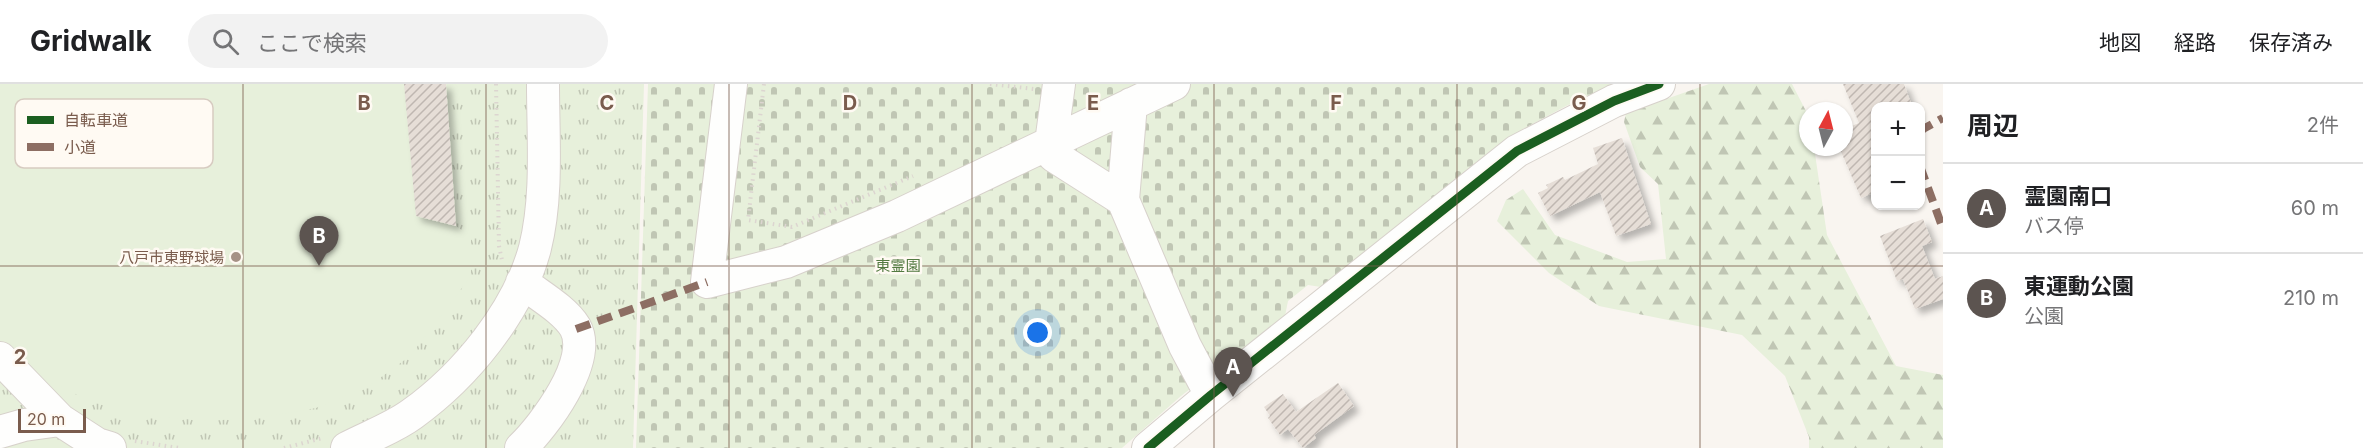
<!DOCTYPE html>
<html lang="ja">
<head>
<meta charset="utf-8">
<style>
	body { margin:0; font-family:Inter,"Noto Sans JP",sans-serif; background:#f2f2f2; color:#202124 }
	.controls { position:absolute; right:18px; top:18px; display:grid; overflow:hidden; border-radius:12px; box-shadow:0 2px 4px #0004 }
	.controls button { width:54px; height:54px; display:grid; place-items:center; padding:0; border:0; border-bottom:2px solid #e0e0e0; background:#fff; color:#202124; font:30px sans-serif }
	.compass { position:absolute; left:1799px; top:18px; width:54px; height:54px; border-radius:50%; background:#fff; box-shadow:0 2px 4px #0004; rotate:7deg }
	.scale { position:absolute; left:18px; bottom:15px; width:68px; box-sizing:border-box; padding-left:6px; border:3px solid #7a5c4d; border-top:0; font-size:16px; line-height:21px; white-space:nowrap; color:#7a5c4d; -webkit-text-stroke:4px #fffaf3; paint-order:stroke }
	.you { position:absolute; left:1038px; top:249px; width:21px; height:21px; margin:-15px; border:4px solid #fff; border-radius:50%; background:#1a73e8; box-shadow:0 0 0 9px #1a73e833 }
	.badge { display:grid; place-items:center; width:39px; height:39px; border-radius:50%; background:#5c5450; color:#fff; font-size:20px; font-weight:700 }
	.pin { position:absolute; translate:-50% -50px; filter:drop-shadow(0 2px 3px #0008) }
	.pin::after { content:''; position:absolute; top:32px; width:21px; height:18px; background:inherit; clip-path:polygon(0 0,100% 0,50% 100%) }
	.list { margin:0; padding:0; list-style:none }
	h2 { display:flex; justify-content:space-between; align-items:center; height:78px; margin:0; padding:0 24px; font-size:26px }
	h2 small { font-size:20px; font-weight:400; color:#757577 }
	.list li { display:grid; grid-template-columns:39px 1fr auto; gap:18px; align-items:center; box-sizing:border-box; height:90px; padding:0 24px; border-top:2px solid #e0e0e0 }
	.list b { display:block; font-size:22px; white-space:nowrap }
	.list p { margin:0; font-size:20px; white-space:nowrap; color:#757577 }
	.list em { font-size:20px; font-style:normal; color:#757577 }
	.icon { flex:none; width:33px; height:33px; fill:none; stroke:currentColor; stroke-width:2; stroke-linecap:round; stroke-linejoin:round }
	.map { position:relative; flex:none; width:1943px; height:364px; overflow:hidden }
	header { display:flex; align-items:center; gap:36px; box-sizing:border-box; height:84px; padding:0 30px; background:#fff; border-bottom:2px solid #e0e0e0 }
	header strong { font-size:28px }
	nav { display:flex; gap:33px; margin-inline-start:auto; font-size:21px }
	.search { width:420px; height:54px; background:#f2f2f2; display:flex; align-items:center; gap:15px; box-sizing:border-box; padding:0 21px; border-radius:33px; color:#757577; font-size:22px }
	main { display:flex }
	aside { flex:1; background:#fff }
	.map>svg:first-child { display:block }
	.forest { fill:url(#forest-firs) }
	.cemetery { fill:url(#cemetery-stones) }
	.park { fill:url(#park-tufts) }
	.pitch { fill:#e7f0db }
	.building { fill:url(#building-hatch); filter:url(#shadow) }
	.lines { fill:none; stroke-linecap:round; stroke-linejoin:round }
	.minor-casing { stroke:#d7d1cb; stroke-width:34 }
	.path { stroke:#dcd5d0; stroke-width:4; stroke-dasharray:1.5 4.5; stroke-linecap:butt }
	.minor { stroke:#fefefd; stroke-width:32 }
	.quiet { stroke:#8d6e63; stroke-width:8; stroke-dasharray:15 8; stroke-linecap:butt }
	.cycleway-casing { stroke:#fffaf3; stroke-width:13 }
	.cycleway { stroke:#1b5e20; stroke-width:9 }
	.grid { fill:none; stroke:#7a5c4d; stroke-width:1.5; stroke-opacity:0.55 }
	.poi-dot { fill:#a69286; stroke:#fffaf3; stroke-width:2 }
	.labels { text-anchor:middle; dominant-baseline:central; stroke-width:5; stroke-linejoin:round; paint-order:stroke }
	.poi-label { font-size:15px; fill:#7a5c4d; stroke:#fffaf3; text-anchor:end }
	.park-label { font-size:15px; fill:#537a41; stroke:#fffaf3 }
	.key { fill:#fffaf3; stroke:#d7cbc1; stroke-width:1.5 }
	.key-label { font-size:16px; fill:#7a5c4d }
	.grid-label { font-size:20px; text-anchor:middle; font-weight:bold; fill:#7a5c4d; stroke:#fffaf3; stroke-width:5; stroke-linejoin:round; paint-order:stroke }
</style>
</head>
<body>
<header>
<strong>Gridwalk</strong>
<div class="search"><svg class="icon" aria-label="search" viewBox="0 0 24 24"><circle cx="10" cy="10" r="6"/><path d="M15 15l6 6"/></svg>ここで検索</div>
<nav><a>地図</a><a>経路</a><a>保存済み</a></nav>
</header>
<main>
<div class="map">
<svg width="1943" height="364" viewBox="0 0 1943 364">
	<defs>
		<pattern id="forest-firs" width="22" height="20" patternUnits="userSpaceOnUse" patternTransform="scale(1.5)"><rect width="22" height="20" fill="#e7f0db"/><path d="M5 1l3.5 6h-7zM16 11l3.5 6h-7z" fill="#c0c6b4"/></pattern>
		<pattern id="cemetery-stones" width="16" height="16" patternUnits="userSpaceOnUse" patternTransform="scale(1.5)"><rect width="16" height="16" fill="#e7f0db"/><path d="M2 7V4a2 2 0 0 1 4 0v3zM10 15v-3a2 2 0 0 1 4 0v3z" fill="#c0c6b4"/></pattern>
		<pattern id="park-tufts" width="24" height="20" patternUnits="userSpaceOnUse" patternTransform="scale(1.5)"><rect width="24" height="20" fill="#e7f0db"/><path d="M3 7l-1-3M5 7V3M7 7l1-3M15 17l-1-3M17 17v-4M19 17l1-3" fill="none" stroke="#c0c6b4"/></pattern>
		<pattern id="building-hatch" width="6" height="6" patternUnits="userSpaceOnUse" patternTransform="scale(1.5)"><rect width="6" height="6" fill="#e6ded7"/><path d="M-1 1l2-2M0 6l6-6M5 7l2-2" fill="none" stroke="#bfb7b1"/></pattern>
		<filter id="shadow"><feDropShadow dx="5.5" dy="5.5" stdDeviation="3" flood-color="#0004"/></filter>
	</defs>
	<rect width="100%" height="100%" fill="#f9f5f0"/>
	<path class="forest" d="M1709 0H1792L1808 31V63H1814L1827 151 1896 282 1943 291V364H1809V353L1785 292 1742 251 1599 222 1549 189 1497 137 1506 116 1523 105 1555 151 1627 178 1666 175 1658 100 1640 83 1624 38 1626 29Z"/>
	<path class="cemetery" d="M648 0H1613L1566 22 1521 46 1484 72 1321 203 1308 201 1288 217 1285 232 1181 312 1122 364H636Z"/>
	<path class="park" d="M0 0H644L633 364H0Z"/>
	<path class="pitch" d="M0 0H446L456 142 471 153V192L410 272 369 302 316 324 264 333 209 337 145 332 88 317 43 292 6 265 0 258Z"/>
	<path class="building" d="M404 0H446L456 142 416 132Z
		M1843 0H1904L1912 22H1875V108L1861 114 1839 63H1844V45L1859 39Z
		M1622 54 1651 140 1616 152 1600 108 1550 132 1538 109 1548 104 1546 101 1563 93 1565 96 1598 80 1593 64Z
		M1923 135 1932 158 1922 162 1935 195 1943 192V215L1915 225 1903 195 1897 197 1880 152Z
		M1338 299 1354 322 1314 351 1316 354 1303 364 1288 345 1280 351 1268 334 1270 332 1264 323 1283 310 1296 328Z"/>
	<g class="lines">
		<defs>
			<path id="minor" d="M731 0 707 198 786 178 897 132 1174 0
				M1059 0 1051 59 1054 72 1123 116 1185 262 1211 311
				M1123 116 1131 20
				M0 274 60 336
				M0 348 24 341 60 336 97 360 110 364
				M347 364C368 353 393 344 412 330 465 292 518 228 535 164 548 112 543 54 543 0
				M521 364C544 342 594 276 575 243 564 225 538 211 522 198
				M1148 364 1211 311 1517 67 1614 17 1659 0"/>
		</defs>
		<use href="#minor" class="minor-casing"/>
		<path class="path" d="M496 0 499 162 502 176
			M764 0 748 136 792 143 913 92
			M990 0 1034 5
			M135 357 179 364
			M284 364 323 354"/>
		<use href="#minor" class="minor"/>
		<path class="quiet" d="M1920 49 1923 45 1943 34
			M1920 82 1943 145
			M576 245 707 198"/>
		<defs>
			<path id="cycleway" d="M1148 364 1211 311 1517 67 1614 17 1659 0"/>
		</defs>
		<use href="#cycleway" class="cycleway-casing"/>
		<use href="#cycleway" class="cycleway"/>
	</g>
	<path class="grid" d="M243 0V364M486 0V364M729 0V364M972 0V364M1214 0V364M1457 0V364M1700 0V364M0 182H1943"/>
	<circle class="poi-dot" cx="236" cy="173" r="6"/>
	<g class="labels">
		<g class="poi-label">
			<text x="224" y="173">八戸市東野球場</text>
		</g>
		<g class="park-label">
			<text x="898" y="181">東霊園</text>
		</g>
	</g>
	<rect x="15" y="15" width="198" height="69" rx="9" class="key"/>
	<rect x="27" y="32" width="27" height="8" fill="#1b5e20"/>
	<rect x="27" y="59" width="27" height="8" fill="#8d6e63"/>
	<g class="key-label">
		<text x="64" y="42">自転車道</text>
		<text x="64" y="69">小道</text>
	</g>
	<g class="grid-label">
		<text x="364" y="26">B</text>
		<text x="607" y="26">C</text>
		<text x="850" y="26">D</text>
		<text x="1093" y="26">E</text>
		<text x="1336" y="26">F</text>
		<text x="1579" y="26">G</text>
		<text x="20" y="280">2</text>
	</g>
</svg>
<div class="controls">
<button>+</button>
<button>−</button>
</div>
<svg class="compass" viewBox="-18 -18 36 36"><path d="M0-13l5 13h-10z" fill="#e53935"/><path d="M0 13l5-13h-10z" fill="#757577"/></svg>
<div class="scale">20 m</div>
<div class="you"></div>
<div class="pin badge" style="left:1233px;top:313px">A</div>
<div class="pin badge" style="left:319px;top:182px">B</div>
</div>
<aside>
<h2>周辺<small>2件</small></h2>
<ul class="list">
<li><span class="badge">A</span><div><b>霊園南口</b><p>バス停</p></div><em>60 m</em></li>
<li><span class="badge">B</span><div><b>東運動公園</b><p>公園</p></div><em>210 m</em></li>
</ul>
</aside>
</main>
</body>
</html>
